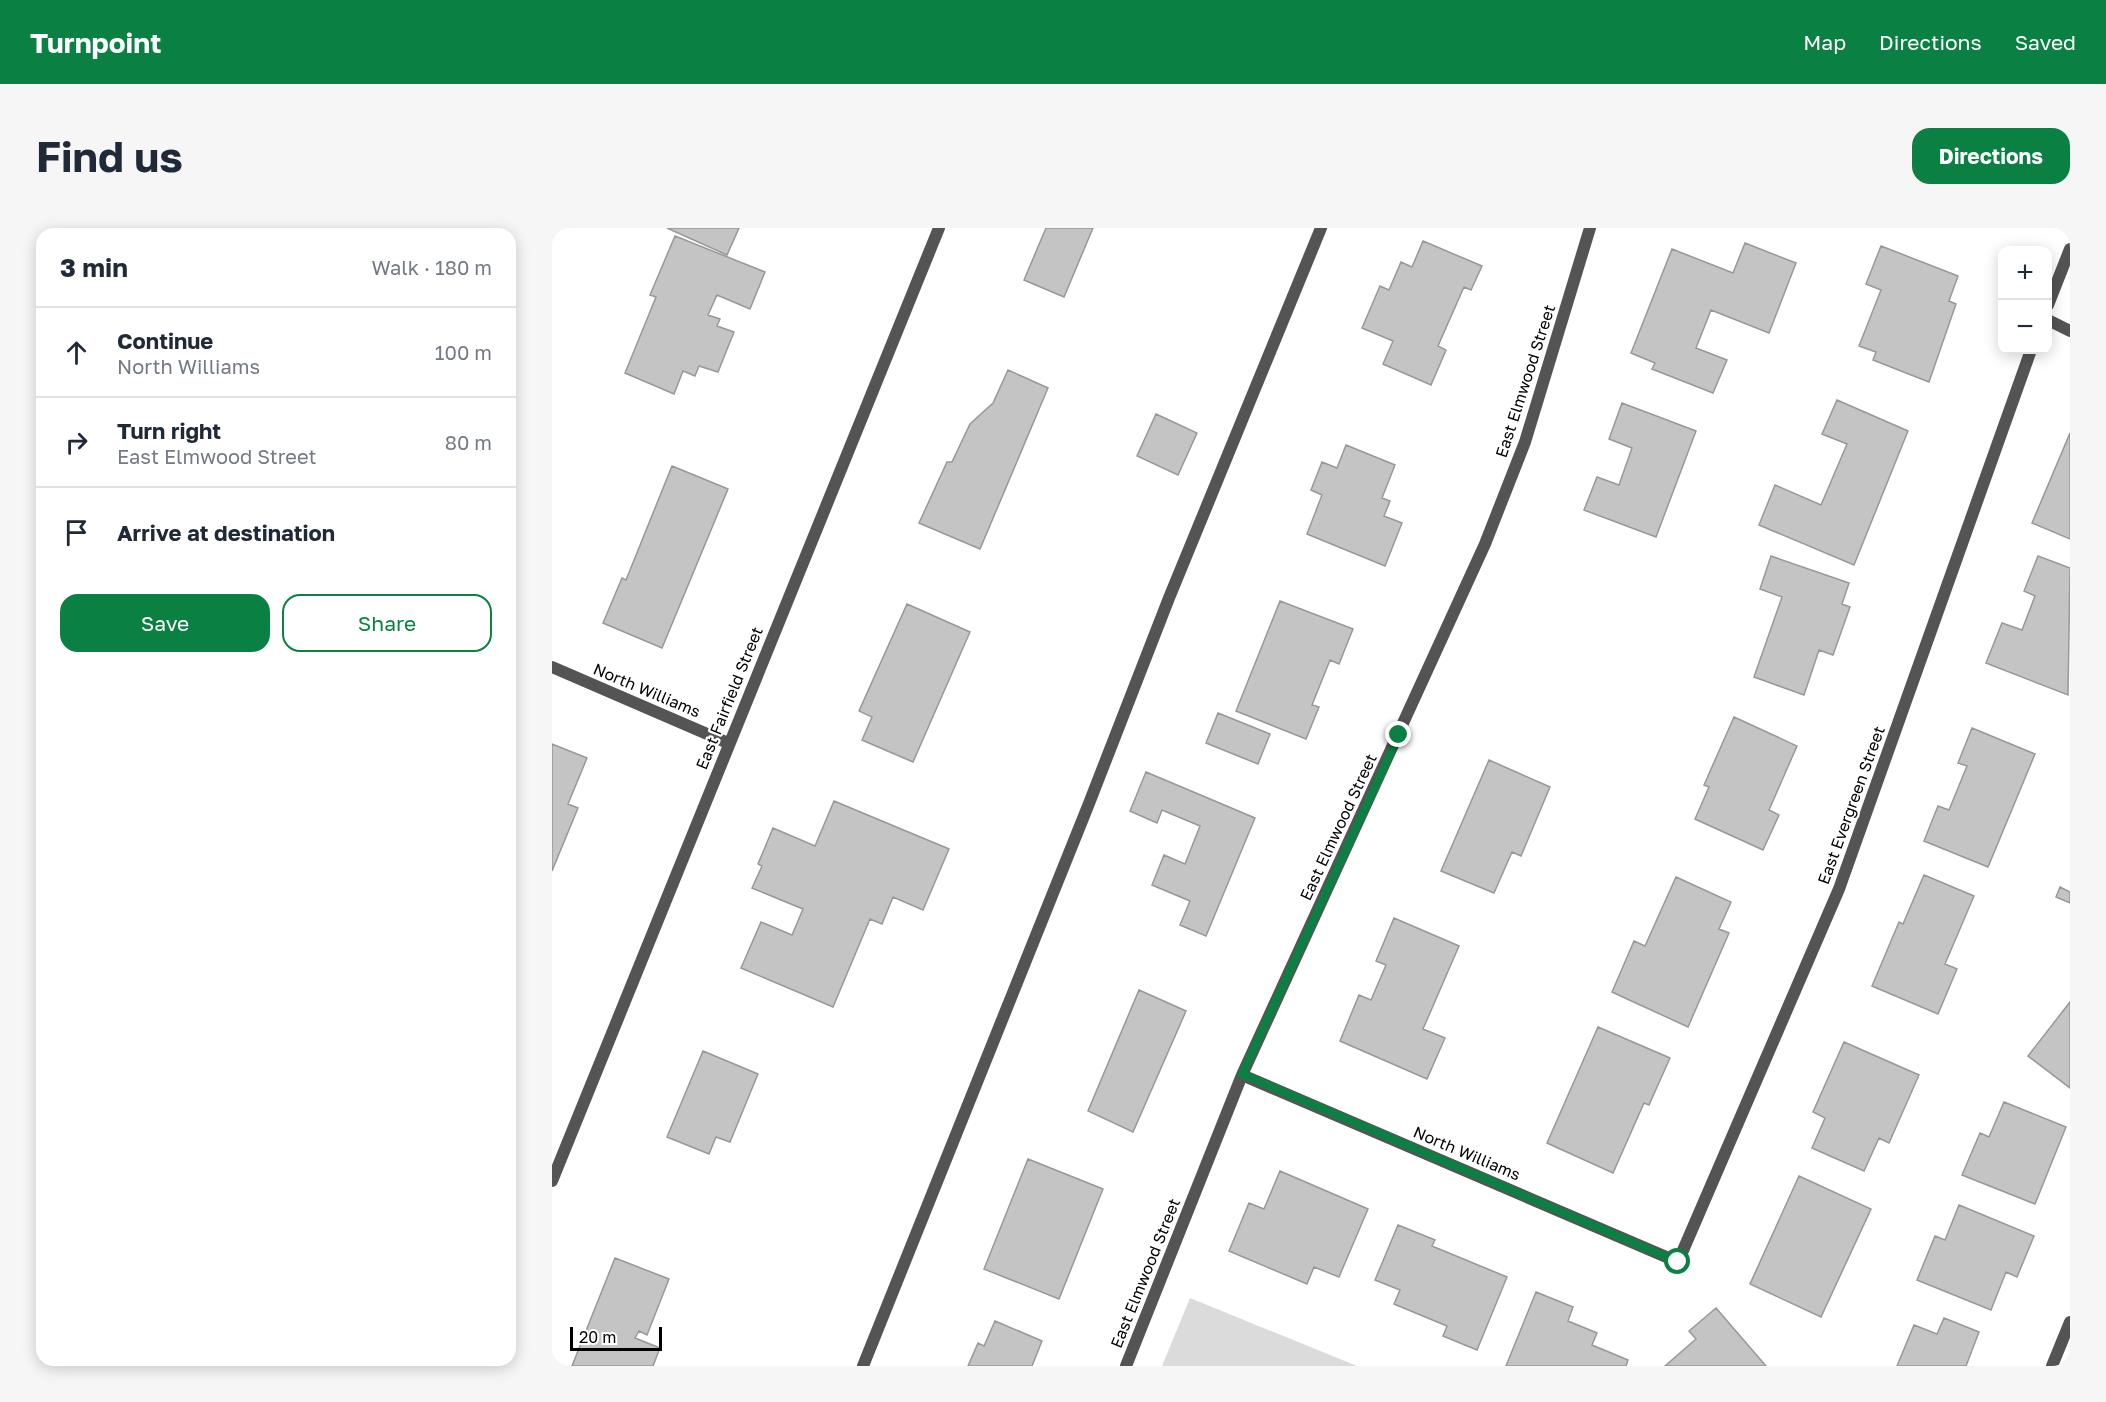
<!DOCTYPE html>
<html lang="en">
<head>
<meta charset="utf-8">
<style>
	body { margin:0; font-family:"Golos Text",sans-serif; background:#f6f6f7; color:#1f2937 }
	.controls { position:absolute; right:18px; top:18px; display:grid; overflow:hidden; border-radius:12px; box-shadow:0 3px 15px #0003 }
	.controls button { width:54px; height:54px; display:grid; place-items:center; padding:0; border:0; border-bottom:2px solid #e0e1e3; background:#fff; color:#1f2937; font:30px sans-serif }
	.scale { position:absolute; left:18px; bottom:15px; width:92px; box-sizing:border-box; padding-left:6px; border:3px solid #000; border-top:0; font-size:16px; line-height:21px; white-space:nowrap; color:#000; -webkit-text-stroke:4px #fff; paint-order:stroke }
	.stop { position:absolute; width:18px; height:18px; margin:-14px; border:4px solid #0b8043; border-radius:50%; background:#fff }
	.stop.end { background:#0b8043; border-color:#fff; box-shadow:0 2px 6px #0008 }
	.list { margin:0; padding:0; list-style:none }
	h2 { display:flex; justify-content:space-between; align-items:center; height:78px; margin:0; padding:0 24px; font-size:26px }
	h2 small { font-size:20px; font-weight:400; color:#747a83 }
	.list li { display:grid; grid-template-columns:39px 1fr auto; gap:18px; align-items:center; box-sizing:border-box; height:90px; padding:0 24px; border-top:2px solid #e0e1e3 }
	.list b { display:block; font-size:22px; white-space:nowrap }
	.list p { margin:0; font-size:20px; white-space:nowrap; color:#747a83 }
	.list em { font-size:20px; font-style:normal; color:#747a83 }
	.actions { display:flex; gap:12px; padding:18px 24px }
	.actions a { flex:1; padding:14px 0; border:2px solid #0b8043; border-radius:18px; text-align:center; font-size:21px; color:#0b8043 }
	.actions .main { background:#0b8043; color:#fff }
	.icon { flex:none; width:33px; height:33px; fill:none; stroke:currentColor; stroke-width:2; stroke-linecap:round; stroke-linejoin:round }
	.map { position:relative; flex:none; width:1518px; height:1138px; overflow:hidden; border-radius:18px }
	header { display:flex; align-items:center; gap:36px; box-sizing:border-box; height:84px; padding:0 30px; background:#0b8043; color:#fff }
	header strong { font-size:28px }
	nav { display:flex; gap:33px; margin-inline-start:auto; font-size:21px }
	.intro { display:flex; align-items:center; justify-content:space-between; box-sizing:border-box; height:144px; padding:0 36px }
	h1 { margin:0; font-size:42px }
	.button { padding:15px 27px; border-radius:18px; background:#0b8043; color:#fff; font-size:21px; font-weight:700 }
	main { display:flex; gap:36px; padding:0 36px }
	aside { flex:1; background:#fff; border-radius:18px; box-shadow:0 3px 15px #0003 }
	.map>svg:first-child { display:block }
	.green { fill:#dbdbdb }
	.building { fill:#c4c4c4; stroke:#989898; stroke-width:1.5 }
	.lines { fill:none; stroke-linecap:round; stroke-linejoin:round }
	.service { stroke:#545454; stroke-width:12 }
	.minor { stroke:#545454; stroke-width:12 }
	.route { stroke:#0b8043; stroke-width:8 }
	.labels { text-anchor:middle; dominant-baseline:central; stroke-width:4.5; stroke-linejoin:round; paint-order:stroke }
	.street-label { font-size:16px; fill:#000; stroke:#fff }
</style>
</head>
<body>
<header>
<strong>Turnpoint</strong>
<nav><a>Map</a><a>Directions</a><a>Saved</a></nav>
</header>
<div class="intro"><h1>Find us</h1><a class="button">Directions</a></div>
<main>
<aside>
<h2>3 min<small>Walk · 180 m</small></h2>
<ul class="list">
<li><svg class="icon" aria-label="ahead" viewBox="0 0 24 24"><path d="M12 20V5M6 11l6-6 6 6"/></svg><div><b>Continue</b><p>North Williams</p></div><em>100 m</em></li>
<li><svg class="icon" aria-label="right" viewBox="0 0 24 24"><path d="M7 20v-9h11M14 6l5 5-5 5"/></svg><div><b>Turn right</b><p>East Elmwood Street</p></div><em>80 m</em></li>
<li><svg class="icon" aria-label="arrive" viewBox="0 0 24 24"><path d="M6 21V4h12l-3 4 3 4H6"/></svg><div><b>Arrive at destination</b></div></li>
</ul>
<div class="actions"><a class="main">Save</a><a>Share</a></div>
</aside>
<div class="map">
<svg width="1518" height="1138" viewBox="0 0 1518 1138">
	<rect width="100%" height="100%" fill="#fff"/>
	<path class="green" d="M638 1070 805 1138H610Z"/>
	<path class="building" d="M115 0H187L175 27Z
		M494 0H541L512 69 472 52Z
		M123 8 213 44 198 81 165 67 156 87 168 91 165 98 182 104 166 144 147 138 143 148 131 143 122 166 73 145 104 69 98 67Z
		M871 13 930 38 919 62 912 59 886 118 894 122 879 157 831 136 841 113 810 100 828 58 837 62 849 34 860 39Z
		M1193 15 1244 35 1217 105 1159 82 1144 120 1175 132 1161 165 1100 141 1103 135 1079 125 1120 21 1181 45Z
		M1329 18 1406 48 1397 73 1404 76 1377 154 1321 132 1324 124 1307 118 1329 62 1314 56Z
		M456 142 496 160 428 321 367 295 395 234H400L418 196 441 175Z
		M1285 172 1356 203 1302 337 1207 297 1223 257 1269 277 1295 216 1270 206Z
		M1070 175 1144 203 1104 309 1032 282 1045 249 1067 257 1080 220 1057 211Z
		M604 186 645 205 626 247 585 228Z
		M1518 205V311L1480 295Z
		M794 217 843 237 830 270 838 273 832 288 850 295 833 338 755 306 770 267 759 262 770 234 785 240Z
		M120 238 176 261 110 420 51 395 70 350 74 352Z
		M1219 328 1297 355 1290 376 1298 379 1281 427 1267 422 1252 467 1202 449 1230 369 1208 361Z
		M1486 328 1518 340 1516 467 1434 435 1450 395 1470 402 1483 368 1472 363Z
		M728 373 801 401 787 436 778 432 760 477 767 479 754 511 684 483Z
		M355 376 418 404 361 534 310 512 320 489 307 483Z
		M666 485 718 506 706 536 654 515Z
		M1182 489 1245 518 1217 582 1227 587 1211 622 1143 591 1157 559 1152 557Z
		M1420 500 1483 526 1436 639 1372 613 1386 578 1397 582 1415 538 1406 535Z
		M0 516 35 530 16 576 26 580 0 643Z
		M937 532 998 559 969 628 960 624 942 665 889 643Z
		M594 544 703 590 654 708 628 697 638 673 600 657 612 627 633 636 648 598 610 582 605 595 578 583Z
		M282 573 397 621 371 682 341 669 330 696 318 691 281 779 189 740 209 694 240 707 251 681 200 660 210 638 206 636 221 600 263 618Z
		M1372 647 1422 668 1393 736 1405 741 1386 786 1320 758 1347 694 1351 696Z
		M1124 649 1179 674 1167 701 1177 705 1136 799 1060 764 1082 713 1093 718Z
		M1508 659 1518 664V675L1504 669Z
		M842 690 907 718 871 801 893 810 875 851 788 813 807 767 819 772 834 737 824 733Z
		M587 762 634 783 581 904 536 883Z
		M1518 774V860L1476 828Z
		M1046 799 1118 830 1097 877 1092 875 1061 945 995 915Z
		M1292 814 1367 847 1337 915 1327 910 1312 943 1260 920 1273 890 1261 884Z
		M151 823 206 846 178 914 164 909 157 926 115 909Z
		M1452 874 1514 899 1483 976 1410 947 1428 905 1437 909Z
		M476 931 551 961 507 1071 432 1041Z
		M728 943 816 981 787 1049 762 1039 755 1056 677 1023 697 975 712 981Z
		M1247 948 1319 981 1269 1089 1198 1056Z
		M1407 977 1482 1008 1465 1049 1454 1044 1439 1082 1365 1052 1383 1008 1393 1012Z
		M846 997 883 1012 880 1018 955 1049 925 1122 891 1108 895 1098 842 1076 848 1062 823 1052Z
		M63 1030 117 1051 95 1107 87 1103 83 1110 108 1120 101 1138H20Z
		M984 1064 1021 1079 1016 1093 1045 1105 1040 1117 1076 1132 1074 1138H954Z
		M1164 1080 1214 1138H1113L1144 1111 1137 1103Z
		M1392 1090 1427 1104 1414 1138H1345L1362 1097 1385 1106Z
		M443 1093 490 1113 480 1138H416L426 1115 432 1118Z"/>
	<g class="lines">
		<path class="service" d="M311 1138 536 578 617 370 769 0"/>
		<path class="minor" d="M1496 77 1518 21
			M1496 92 1518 103
			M0 439 176 515
			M690 847 1126 1034 1287 661 1479 122
			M0 953 387 0
			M574 1138 690 847 933 316 973 214 1038 0
			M1500 1138 1518 1094"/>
	</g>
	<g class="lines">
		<path class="route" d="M847 507 690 846 1126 1034"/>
	</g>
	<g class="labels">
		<g class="street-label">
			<text transform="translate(973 153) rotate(-72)">East Elmwood Street</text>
			<text transform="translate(95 462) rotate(23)">North Williams</text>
			<text transform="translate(177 470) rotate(-68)">East Fairfield Street</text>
			<text transform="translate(1299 577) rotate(-70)">East Evergreen Street</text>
			<text transform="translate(786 599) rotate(-65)">East Elmwood Street</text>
			<text transform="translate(915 925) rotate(23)">North Williams</text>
			<text transform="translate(593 1045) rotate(-68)">East Elmwood Street</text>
		</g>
	</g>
</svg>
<div class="controls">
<button>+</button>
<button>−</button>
</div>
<div class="scale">20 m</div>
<div class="stop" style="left:1126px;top:1034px"></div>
<div class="stop end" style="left:847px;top:507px"></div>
</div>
</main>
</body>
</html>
